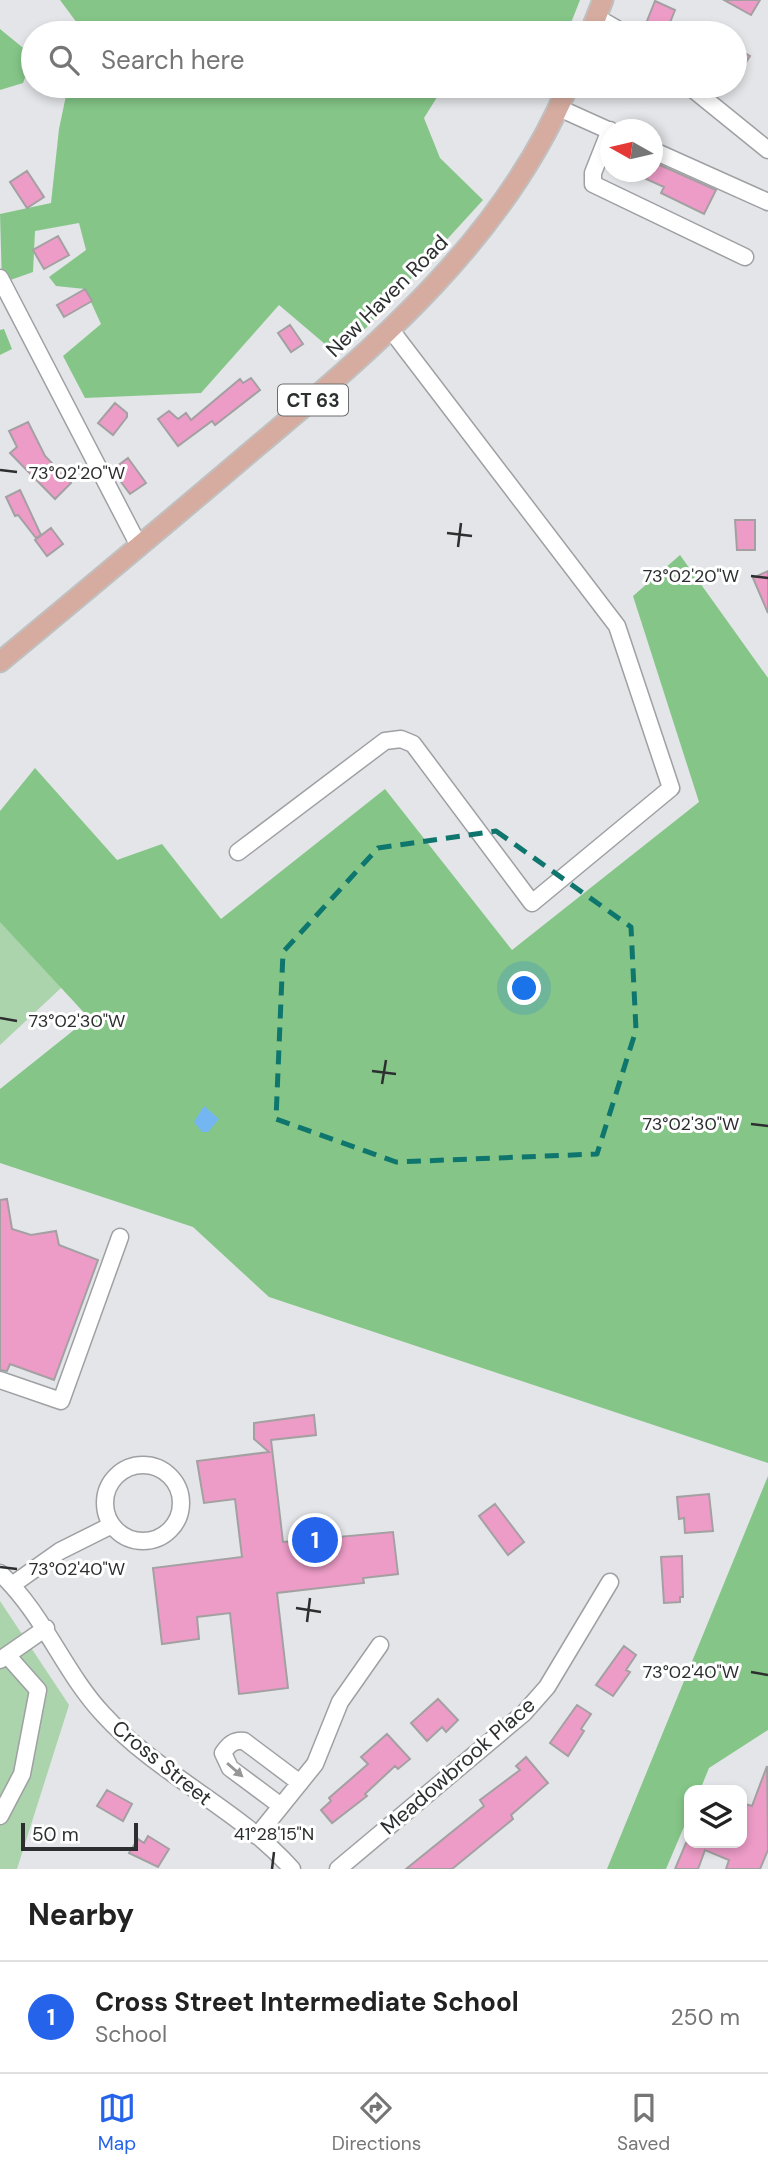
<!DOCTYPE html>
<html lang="en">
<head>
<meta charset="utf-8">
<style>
	body { margin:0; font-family:"DM Sans",sans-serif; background:#f6f6f6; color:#222 }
	.controls { position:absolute; right:21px; bottom:21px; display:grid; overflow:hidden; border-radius:14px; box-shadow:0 4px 10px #0003 }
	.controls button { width:63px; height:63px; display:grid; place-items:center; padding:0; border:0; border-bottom:2px solid #e0e0e0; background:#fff; color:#222; font:35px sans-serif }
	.compass { position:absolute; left:600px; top:119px; width:63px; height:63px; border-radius:50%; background:#fff; box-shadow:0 4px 10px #0003; rotate:278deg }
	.scale { position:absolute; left:21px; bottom:18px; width:117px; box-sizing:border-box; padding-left:7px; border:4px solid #2d2e2f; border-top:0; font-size:19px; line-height:24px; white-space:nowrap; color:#2d2e2f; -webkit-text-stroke:5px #fff; paint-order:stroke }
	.you { position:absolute; left:525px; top:989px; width:24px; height:24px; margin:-18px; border:5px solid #fff; border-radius:50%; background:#1a73e8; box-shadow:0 0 0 10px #1a73e833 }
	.badge { display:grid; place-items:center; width:46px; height:46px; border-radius:50%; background:#2563eb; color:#fff; font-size:23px; font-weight:700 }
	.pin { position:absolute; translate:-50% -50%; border:4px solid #fff; box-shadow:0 2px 7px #0006 }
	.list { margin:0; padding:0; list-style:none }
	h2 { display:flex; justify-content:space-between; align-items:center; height:91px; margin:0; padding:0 28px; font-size:30px }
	h2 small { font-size:23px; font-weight:400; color:#767676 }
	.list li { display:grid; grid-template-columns:46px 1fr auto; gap:21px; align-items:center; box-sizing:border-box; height:112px; padding:0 28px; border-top:2px solid #e0e0e0 }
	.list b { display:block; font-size:26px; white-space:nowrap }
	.list p { margin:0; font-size:23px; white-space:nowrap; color:#767676 }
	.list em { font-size:23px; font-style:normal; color:#767676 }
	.icon { flex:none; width:38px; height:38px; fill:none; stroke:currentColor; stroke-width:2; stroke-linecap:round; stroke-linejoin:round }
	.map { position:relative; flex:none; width:768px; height:1869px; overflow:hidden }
	.search { position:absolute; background:#fff; box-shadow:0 4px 10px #0003; left:21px; right:21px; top:21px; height:77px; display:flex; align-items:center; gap:18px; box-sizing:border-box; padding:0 24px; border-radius:38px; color:#767676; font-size:26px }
	.sheet { height:203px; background:#fff }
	nav { display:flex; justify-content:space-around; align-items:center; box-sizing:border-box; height:98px; border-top:2px solid #e0e0e0; background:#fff; font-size:19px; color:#767676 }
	nav a { display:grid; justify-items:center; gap:4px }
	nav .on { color:#2563eb }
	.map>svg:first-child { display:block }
	.green { fill:#abd4ac }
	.forest { fill:#85c688 }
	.water { fill:#74b6f2 }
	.building { fill:#ed9cc7; stroke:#a4a0a2; stroke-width:2 }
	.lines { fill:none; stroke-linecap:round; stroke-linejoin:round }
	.minor-casing { stroke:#9ea0a3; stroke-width:19 }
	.major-casing { stroke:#c0c0c1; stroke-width:23 }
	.minor { stroke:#fff; stroke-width:16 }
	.major { stroke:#d6aca0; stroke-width:19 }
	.oneway { fill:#969697 }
	.marked { fill:none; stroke:#0f766e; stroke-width:5; stroke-dasharray:14 9; stroke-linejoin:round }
	.ticks { fill:none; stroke:#2d2e2f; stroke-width:2.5 }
	.labels { text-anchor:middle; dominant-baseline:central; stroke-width:6; stroke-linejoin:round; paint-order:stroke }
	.shield { fill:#fff; stroke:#6c6d6d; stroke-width:2 }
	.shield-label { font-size:19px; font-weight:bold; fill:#2d2e2f }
	.street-label { font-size:21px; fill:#2d2e2f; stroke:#fff }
	.ticks-label { font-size:18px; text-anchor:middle; fill:#2d2e2f; stroke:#fff; stroke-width:6; stroke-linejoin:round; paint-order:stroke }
</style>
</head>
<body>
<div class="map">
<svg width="768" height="1869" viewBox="0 0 768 1869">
	<rect width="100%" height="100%" fill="#e3e5e8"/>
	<path class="green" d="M0 909 76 974 0 1045Z
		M0 1601 69 1705 17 1869H0Z"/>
	<path class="forest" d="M60 0H580L567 33H79L80 27Z
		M0 29 33 56 23 83 0 90Z
		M68 86H444L424 118 440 158 483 200 366 328 332 350 279 305 201 393 85 398 63 356 101 324 85 289 56 286 49 277 86 250 79 223 35 231 33 272 2 283 0 214 51 203 59 129Z
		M4 329 12 349 0 355V330Z
		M680 555 768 678V1463L269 1297 193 1227 0 1163V1089L89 1018 0 922V811L35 768 117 860 162 844 221 919 385 789 512 950 699 802 633 596Z
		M768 1476V1730L709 1768 700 1790H689V1815L666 1869H607Z"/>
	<path class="water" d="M204 1106 219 1119 208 1132H202L194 1122Z"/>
	<path class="building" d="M724 0H760L751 15Z
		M655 1 675 10 667 30 647 21Z
		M735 47 750 56 735 79Z
		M653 162 716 190 704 214 661 193 664 187 631 172H653Z
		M27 171 44 197 27 208 10 182Z
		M58 236 69 255 44 269 33 250Z
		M85 289 92 301 64 317 57 305Z
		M290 325 303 344 291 352 278 333Z
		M251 378 260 390 215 425 212 421 178 446 158 419 169 411 178 419 186 413 191 420 240 379 243 383Z
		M115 403 127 413V417L113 435 98 423Z
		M28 422 45 456 71 483 55 499 10 453 17 447 9 431Z
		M128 458 146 483 130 494 112 470Z
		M20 490 41 535 36 538 18 515 15 516 6 497Z
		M735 520H755V550H737Z
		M51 528 63 544 47 556 35 540Z
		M768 571V613L753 578Z
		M7 1199 12 1229 31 1235 56 1231 59 1245 98 1260 54 1380 10 1364 7 1371 0 1370V1200Z
		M314 1415 316 1435 271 1440 283 1542 393 1532 398 1574 363 1578 364 1583 277 1593 288 1688 239 1694 230 1613 197 1617 199 1639 162 1644 153 1568 242 1557 235 1499 204 1503 197 1461 269 1452 254 1439V1423Z
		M709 1494 713 1531 685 1533 684 1518 679 1519 677 1497Z
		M495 1504 524 1542 508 1555 479 1516Z
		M682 1556 683 1597H680V1602L664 1603 661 1557Z
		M624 1646 636 1655 626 1670 630 1672 613 1696 596 1685Z
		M438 1699 458 1720 446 1732 442 1727 427 1741 411 1723Z
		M577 1705 591 1714 581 1729 584 1731 568 1756 550 1743Z
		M387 1734 410 1759 398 1769 395 1766 365 1794 367 1796 332 1823 321 1810 331 1801 329 1798 368 1764 361 1757Z
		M526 1757 548 1783 511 1815 513 1819 452 1869H406L484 1806 480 1800 520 1770 516 1766Z
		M767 1766 768 1850 760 1869H726L729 1860 705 1850 698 1869H675L686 1843H742V1803L752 1806Z
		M107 1790 132 1804 123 1821 97 1806Z
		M148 1836 169 1849 158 1867 129 1853 138 1839 144 1843Z"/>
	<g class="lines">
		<defs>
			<path id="minor" d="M596 17 624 33
				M689 86 768 150
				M559 108 610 131
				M610 130 593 173V184L745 257
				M652 150 768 202
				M0 278 139 546
				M238 852 385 741 401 739 413 744 532 903 671 788 617 626 391 330
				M0 1380 61 1401 120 1237
				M105 1503a38 38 0 1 1 76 0a38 38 0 1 1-76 0Z
				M0 1573C45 1616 63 1671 103 1714 158 1775 238 1808 292 1869
				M12 1585 60 1551 112 1525
				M0 1660 46 1628
				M281 1806 230 1768 223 1753C229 1744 234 1740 244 1741L300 1783
				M0 1816 22 1774 38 1690 7 1655
				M257 1836 315 1764 340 1702 380 1645
				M338 1869 524 1713 547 1687 610 1582"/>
			<path id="major" d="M590 33 603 0
				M0 662C83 593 166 524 248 454 373 349 504 240 568 86"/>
		</defs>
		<use href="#minor" class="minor-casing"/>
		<use href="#major" class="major-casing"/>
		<use href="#minor" class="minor"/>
		<use href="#major" class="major"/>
	</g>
	<defs><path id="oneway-solid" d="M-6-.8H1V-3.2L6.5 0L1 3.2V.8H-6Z" transform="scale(1.75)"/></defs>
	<use class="oneway" href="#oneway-solid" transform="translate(235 1770) rotate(41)"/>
	<path class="marked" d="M496 831 631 927 636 1030 597 1154 396 1162 276 1119 283 952 378 848Z"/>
	<path class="ticks" d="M0 470 17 472M447 533 472 536M458 547 461 523M751 576 768 578M0 1018 17 1021M372 1071 396 1074M382 1084 386 1060M751 1124 768 1126M0 1567 17 1569M296 1608 321 1612M307 1622 310 1598M751 1672 768 1675M272 1869 274 1852"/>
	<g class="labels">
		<rect class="shield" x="278" y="384.5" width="70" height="31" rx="5"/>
		<g class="shield-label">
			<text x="313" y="400">CT 63</text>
		</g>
		<g class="street-label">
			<text transform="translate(387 296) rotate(-45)">New Haven Road</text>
			<text transform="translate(162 1763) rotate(39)">Cross Street</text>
			<text transform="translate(458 1766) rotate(-41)">Meadowbrook Place</text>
		</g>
	</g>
	<g class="ticks-label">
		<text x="77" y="479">73°02'20"W</text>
		<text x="691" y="582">73°02'20"W</text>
		<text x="77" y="1027">73°02'30"W</text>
		<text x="691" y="1130">73°02'30"W</text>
		<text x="77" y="1575">73°02'40"W</text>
		<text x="691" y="1678">73°02'40"W</text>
		<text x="274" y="1840">41°28'15"N</text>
	</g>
</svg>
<div class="controls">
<button><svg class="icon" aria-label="layers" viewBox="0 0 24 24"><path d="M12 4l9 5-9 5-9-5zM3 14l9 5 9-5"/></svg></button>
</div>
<svg class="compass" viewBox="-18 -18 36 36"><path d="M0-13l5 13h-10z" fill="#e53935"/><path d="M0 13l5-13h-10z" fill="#767676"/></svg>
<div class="scale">50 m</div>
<div class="you"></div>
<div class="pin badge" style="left:315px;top:1540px">1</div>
<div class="search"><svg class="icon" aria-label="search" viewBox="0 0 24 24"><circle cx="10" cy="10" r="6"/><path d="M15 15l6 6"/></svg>Search here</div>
</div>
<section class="sheet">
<h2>Nearby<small></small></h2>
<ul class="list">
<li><span class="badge">1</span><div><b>Cross Street Intermediate School</b><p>School</p></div><em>250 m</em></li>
</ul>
</section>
<nav>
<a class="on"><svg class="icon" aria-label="map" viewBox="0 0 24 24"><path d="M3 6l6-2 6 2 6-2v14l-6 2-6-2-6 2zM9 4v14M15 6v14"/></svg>Map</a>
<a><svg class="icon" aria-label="directions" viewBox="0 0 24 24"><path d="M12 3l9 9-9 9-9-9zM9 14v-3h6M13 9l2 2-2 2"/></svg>Directions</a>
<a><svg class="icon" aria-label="saved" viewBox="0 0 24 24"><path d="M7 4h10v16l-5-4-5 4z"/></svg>Saved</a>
</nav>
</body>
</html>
